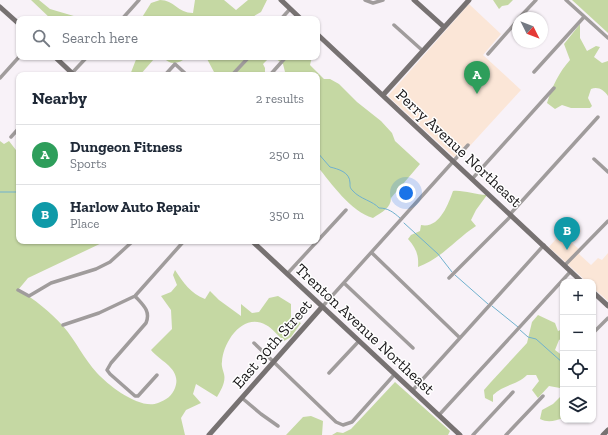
<!DOCTYPE html>
<html lang="en">
<head>
<meta charset="utf-8">
<style>
	body { margin:0; font-family:"Zilla Slab",serif; background:#f6f6f7; color:#1f2937 }
	.controls { position:absolute; right:12px; bottom:12px; display:grid; overflow:hidden; border-radius:8px; box-shadow:0 1px 3px #0004 }
	.controls button { width:36px; height:36px; display:grid; place-items:center; padding:0; border:0; border-bottom:1px solid #e0e1e3; background:#fff; color:#1f2937; font:20px sans-serif }
	.compass { position:absolute; left:512px; top:12px; width:36px; height:36px; border-radius:50%; background:#fff; box-shadow:0 1px 3px #0004; rotate:132deg }
	.you { position:absolute; left:406px; top:193px; width:14px; height:14px; margin:-10px; border:3px solid #fff; border-radius:50%; background:#1a73e8; box-shadow:0 0 0 6px #1a73e833 }
	.badge { display:grid; place-items:center; width:26px; height:26px; border-radius:50%; background:#8447bd; color:#fff; font-size:13px; font-weight:700 }
	.pin { position:absolute; translate:-50% -33px; filter:drop-shadow(0 1px 2px #0008) }
	.pin::after { content:''; position:absolute; top:21px; width:14px; height:12px; background:inherit; clip-path:polygon(0 0,100% 0,50% 100%) }
	.list { margin:0; padding:0; list-style:none }
	h2 { display:flex; justify-content:space-between; align-items:center; height:52px; margin:0; padding:0 16px; font-size:17px }
	h2 small { font-size:13px; font-weight:400; color:#747a83 }
	.list li { display:grid; grid-template-columns:26px 1fr auto; gap:12px; align-items:center; box-sizing:border-box; height:60px; padding:0 16px; border-top:1px solid #e0e1e3 }
	.list b { display:block; font-size:15px; white-space:nowrap }
	.list p { margin:0; font-size:13px; white-space:nowrap; color:#747a83 }
	.list em { font-size:13px; font-style:normal; color:#747a83 }
	.icon { flex:none; width:22px; height:22px; fill:none; stroke:currentColor; stroke-width:2; stroke-linecap:round; stroke-linejoin:round }
	.map { position:relative; flex:none; width:608px; height:435px; overflow:hidden }
	.search { position:absolute; background:#fff; box-shadow:0 1px 3px #0004; left:16px; top:16px; width:304px; height:44px; display:flex; align-items:center; gap:10px; box-sizing:border-box; padding:0 14px; border-radius:8px; color:#747a83; font-size:15px }
	.panel { position:absolute; background:#fff; box-shadow:0 1px 3px #0004; left:16px; top:72px; width:304px; height:172px; border-radius:8px }
	.map>svg:first-child { display:block }
	.commercial { fill:#fbe6d7 }
	.green { fill:#c5d8a3 }
	.lines { fill:none; stroke-linecap:round; stroke-linejoin:round }
	.stream { stroke:#70b1ce; stroke-width:1 }
	.street { stroke:#a09c9c; stroke-width:3.5 }
	.secondary { stroke:#777272; stroke-width:5 }
	.labels { text-anchor:middle; dominant-baseline:central; stroke-width:3; stroke-linejoin:round; paint-order:stroke }
	.street-label { font-size:16px; fill:#181618; stroke:#fff }
</style>
</head>
<body>
<div class="map">
<svg width="608" height="435" viewBox="0 0 608 435">
	<rect width="100%" height="100%" fill="#f8f2f8"/>
	<path class="commercial" d="M469 4 501 34 483 55 521 90 457 160 388 96Z
		M571 222 581 231 571 242 581 251 579 254 591 265 598 258 602 260 608 253V301L593 288V282H587L549 247Z"/>
	<path class="green" d="M31 0H39L50 9 84 19H51Z
		M160 0C174 0 178 13 193 13L195 0H224L236 10 248 0H267L261 12 249 19H141L151 3Z
		M493 0H513L508 5 502 6 499 9Z
		M572 0H608V33Z
		M580 24V38L587 51 596 46 600 47 594 57 602 63 608 61V96C604 90 598 86 591 89L588 98 592 106 590 108H571L562 105 555 109 547 103C552 87 559 72 570 60L564 44Z
		M137 57H161L154 59 140 75H130Z
		M163 57H187C179 64 170 66 163 57Z
		M206 57H312L310 65 324 79H330L339 84 357 102 381 121 392 133 395 141 420 164 391 198C391 208 382 212 373 218 350 211 332 184 317 166V75H282L285 72 283 64 275 58H269L263 64 265 68V75H218L214 72Z
		M0 141 4 144 9 141 19 154V241H106L28 278 18 290C34 298 51 313 63 326 76 341 84 359 97 373 109 386 140 410 158 403 166 400 172 396 175 388 182 369 161 362 151 350L172 329 171 310 161 296 171 292 177 285 173 275 175 270C183 282 191 294 205 299L210 291 219 300 241 316V304L252 313 259 312 269 298 278 296 291 304V319L301 323 291 337 284 341C278 336 272 328 266 325 243 312 223 342 222 362 221 365 223 370 224 374 226 382 221 390 217 397L196 384 193 394 201 403 186 410 181 418 185 435H0Z
		M453 191C464 190 475 195 487 195L476 210 471 220 476 226C456 239 442 258 418 267 419 255 416 248 408 239L411 235 420 231 421 225C439 229 448 205 453 191Z
		M538 315 555 323 558 331 563 329V338L559 340 555 350 563 356V418C555 421 548 423 540 419L542 410 553 404 561 396 560 388 549 386 538 398 532 390 539 381 536 375H527C517 385 503 385 493 395V402L485 398 484 390 491 382 527 343 532 322Z
		M395 382 450 431 448 435H332L337 432 343 433 351 429Z
		M311 416 323 421 322 435H286L303 417Z"/>
	<g class="lines">
		<path class="stream" d="M317 152 330 167C338 169 350 172 350 183 350 187 350 188 353 191 360 199 373 201 379 208 388 208 393 212 400 218
			M0 192H19
			M404 223 438 254 452 272
			M455 275 488 304
			M492 306 518 327
			M520 330 528 337 536 339 563 363"/>
		<path class="street" d="M365 0 373 3 383 0
			M566 0 608 38
			M519 18 536 0
			M122 19 139 0
			M281 19 290 9
			M394 25 423 51
			M488 54 518 20
			M534 72 584 17
			M72 73 87 57
			M165 75 175 64 187 75
			M232 75 249 57
			M270 75 286 57
			M0 78 19 57
			M11 137 19 128
			M594 159 608 172
			M472 179 554 88
			M372 253 460 338
			M565 265 608 221
			M287 274 346 210
			M449 278 509 218 512 212 598 117
			M344 283 413 348
			M18 290 29 296 51 283 96 269 110 262 133 241
			M135 296C143 305 151 311 146 323L111 363 107 370 110 374 135 396H138L157 375
			M322 307 468 145
			M63 325 99 313 135 296 184 241
			M593 333 608 318
			M254 343 336 422 343 425 352 422 394 375
			M329 373 359 341
			M412 391 544 245
			M242 398 261 414 278 426
			M439 415 571 271
			M473 435 513 392
			M506 435 543 396"/>
		<path class="secondary" d="M281 0 301 19
			M414 0 444 27
			M0 7 19 24
			M317 34 582 282
			M55 57 74 75
			M383 95 469 0
			M252 241 460 435
			M593 292 608 306
			M209 435 322 307
			M603 435 608 430"/>
	</g>
	<g class="labels">
		<g class="street-label">
			<text transform="translate(459 148) rotate(43)">Perry Avenue Northeast</text>
			<text transform="translate(365 329) rotate(43)">Trenton Avenue Northeast</text>
			<text transform="translate(272 344) rotate(-49)">East 30th Street</text>
		</g>
	</g>
</svg>
<div class="controls">
<button>+</button>
<button>−</button>
<button><svg class="icon" aria-label="locate" viewBox="0 0 24 24"><circle cx="12" cy="12" r="6"/><path d="M12 2v4M12 18v4M2 12h4M18 12h4"/></svg></button>
<button><svg class="icon" aria-label="layers" viewBox="0 0 24 24"><path d="M12 4l9 5-9 5-9-5zM3 14l9 5 9-5"/></svg></button>
</div>
<svg class="compass" viewBox="-18 -18 36 36"><path d="M0-13l5 13h-10z" fill="#e53935"/><path d="M0 13l5-13h-10z" fill="#747a83"/></svg>
<div class="you"></div>
<div class="pin badge" style="left:477px;top:94px;background:#2e9e5b">A</div>
<div class="pin badge" style="left:567px;top:250px;background:#0f9aa8">B</div>
<div class="search"><svg class="icon" aria-label="search" viewBox="0 0 24 24"><circle cx="10" cy="10" r="6"/><path d="M15 15l6 6"/></svg>Search here</div>
<section class="panel">
<h2>Nearby<small>2 results</small></h2>
<ul class="list">
<li><span class="badge" style="background:#2e9e5b">A</span><div><b>Dungeon Fitness</b><p>Sports</p></div><em>250 m</em></li>
<li><span class="badge" style="background:#0f9aa8">B</span><div><b>Harlow Auto Repair</b><p>Place</p></div><em>350 m</em></li>
</ul>
</section>
</div>
</body>
</html>
